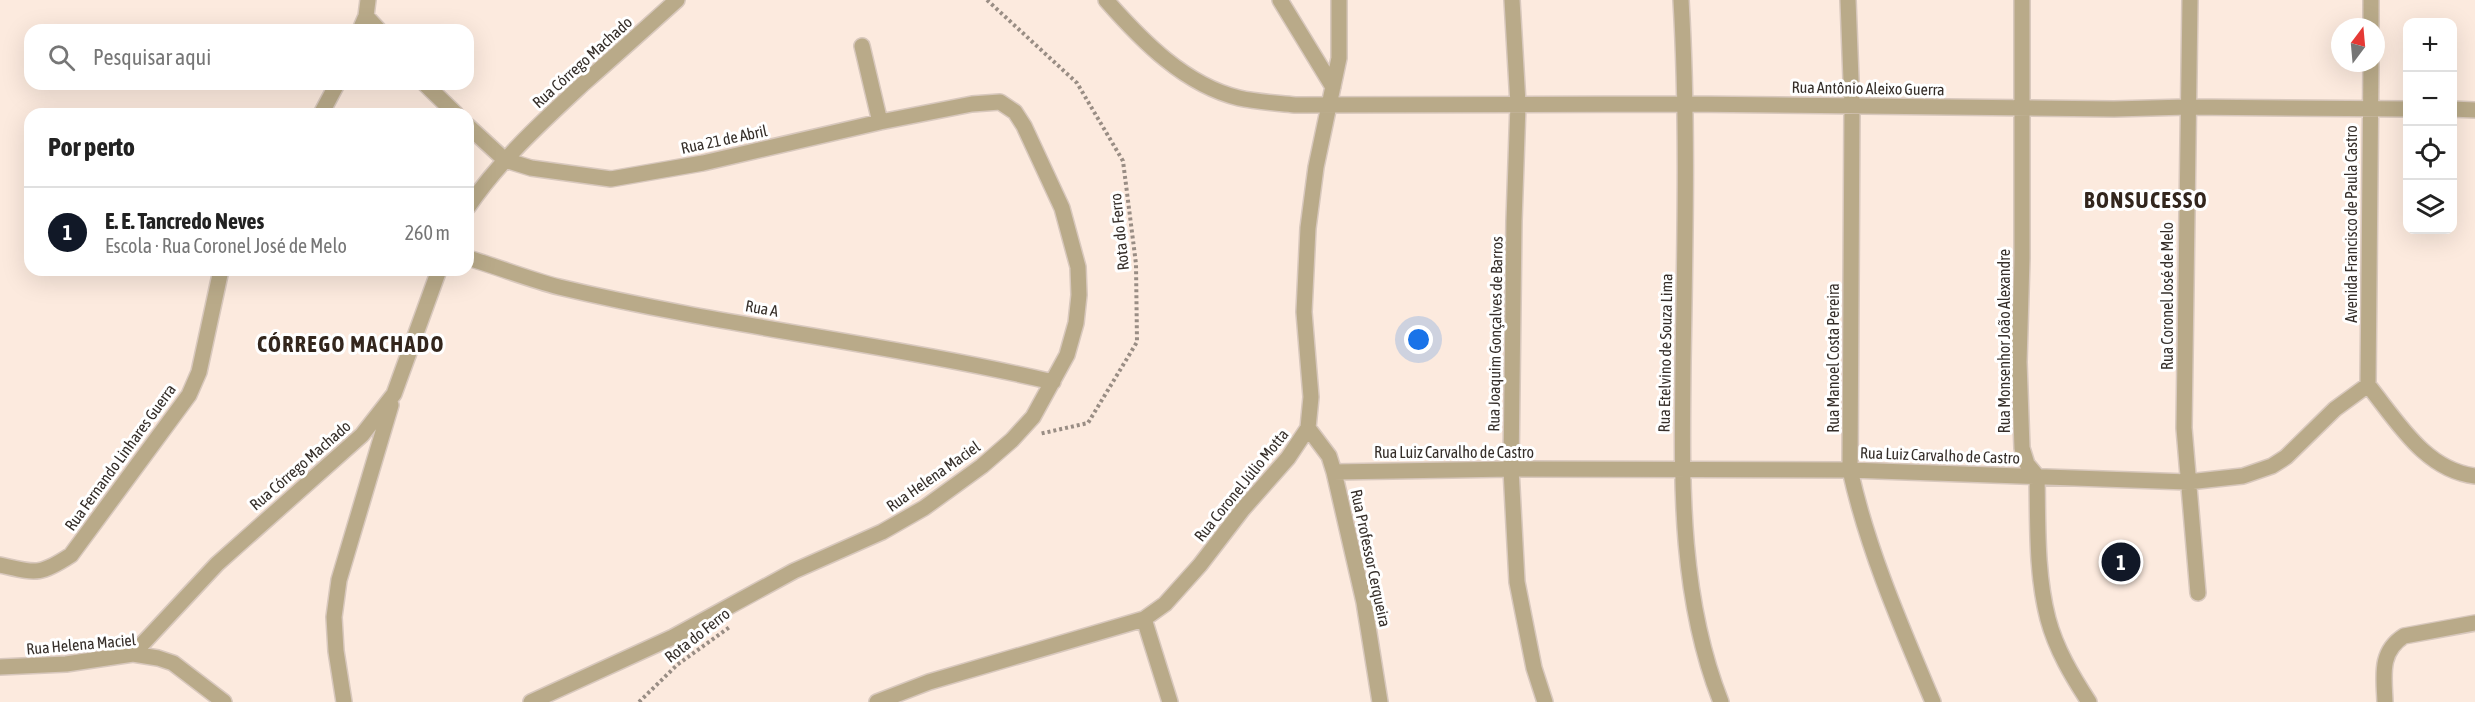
<!DOCTYPE html>
<html lang="pt">
<head>
<meta charset="utf-8">
<style>
	body { margin:0; font-family:"Asap Condensed",sans-serif; background:#f2f2f2; color:#222 }
	.controls { position:absolute; right:18px; top:18px; display:grid; overflow:hidden; border-radius:12px; box-shadow:0 6px 24px #0002 }
	.controls button { width:54px; height:54px; display:grid; place-items:center; padding:0; border:0; border-bottom:2px solid #e0e0e0; background:#fff; color:#222; font:30px sans-serif }
	.compass { position:absolute; left:2331px; top:18px; width:54px; height:54px; border-radius:50%; background:#fff; box-shadow:0 6px 24px #0002; rotate:16deg }
	.you { position:absolute; left:1419px; top:340px; width:21px; height:21px; margin:-15px; border:4px solid #fff; border-radius:50%; background:#1a73e8; box-shadow:0 0 0 9px #1a73e833 }
	.badge { display:grid; place-items:center; width:39px; height:39px; border-radius:50%; background:#111827; color:#fff; font-size:20px; font-weight:700 }
	.pin { position:absolute; translate:-50% -50%; border:3px solid #fff; box-shadow:0 2px 6px #0006 }
	.list { margin:0; padding:0; list-style:none }
	h2 { display:flex; justify-content:space-between; align-items:center; height:78px; margin:0; padding:0 24px; font-size:26px }
	h2 small { font-size:20px; font-weight:400; color:#767676 }
	.list li { display:grid; grid-template-columns:39px 1fr auto; gap:18px; align-items:center; box-sizing:border-box; height:90px; padding:0 24px; border-top:2px solid #e0e0e0 }
	.list b { display:block; font-size:22px; white-space:nowrap }
	.list p { margin:0; font-size:20px; white-space:nowrap; color:#767676 }
	.list em { font-size:20px; font-style:normal; color:#767676 }
	.icon { flex:none; width:33px; height:33px; fill:none; stroke:currentColor; stroke-width:2; stroke-linecap:round; stroke-linejoin:round }
	.map { position:relative; flex:none; width:2475px; height:702px; overflow:hidden }
	.search { position:absolute; background:#fff; box-shadow:0 6px 24px #0002; left:24px; top:24px; width:450px; height:66px; display:flex; align-items:center; gap:15px; box-sizing:border-box; padding:0 21px; border-radius:18px; color:#767676; font-size:22px }
	.panel { position:absolute; background:#fff; box-shadow:0 6px 24px #0002; left:24px; top:108px; width:450px; height:168px; border-radius:18px }
	.map>svg:first-child { display:block }
	.lines { fill:none; stroke-linecap:round; stroke-linejoin:round }
	.street-casing { stroke:#d8c8bd; stroke-width:18 }
	.path { stroke:#998d84; stroke-width:4; stroke-dasharray:3 3; stroke-linecap:butt }
	.street { stroke:#b9aa89; stroke-width:15 }
	.labels { text-anchor:middle; dominant-baseline:central; stroke-width:6; stroke-linejoin:round; paint-order:stroke }
	.street-label { font-size:16px; fill:#352e29; stroke:#fff }
	.district-label { font-size:22px; font-weight:bold; letter-spacing:1.5px; fill:#33261d; stroke:#fff }
</style>
</head>
<body>
<div class="map">
<svg width="2475" height="702" viewBox="0 0 2475 702">
	<rect width="100%" height="100%" fill="#fceade"/>
	<g class="lines">
		<defs>
			<path id="street" d="M1106 0C1142 41 1185 85 1239 98 1257 102 1277 103 1295 105L1685 104 2114 109 2187 107 2408 109
				M1280 0 1333 87
				M1512 0 1518 104 1514 221 1511 469 1517 582 1534 668 1545 702
				M1681 0C1688 120 1685 242 1683 362 1682 477 1678 593 1721 702
				M1848 0 1852 106 1850 470C1868 551 1901 626 1933 702
				M2022 0V258L2019 362 2022 448 2027 464 2037 476C2038 524 2036 573 2048 619 2056 649 2072 676 2089 702
				M2190 0 2184 428 2198 593
				M2371 0V27
				M366 16 379 30
				M360 30 366 16 368 0
				M862 46 880 122
				M425 84 456 114
				M2452 109 2475 110
				M321 114 337 84
				M468 126 505 160 531 168 611 179 703 163 880 122 972 104 1000 102 1015 112 1024 126 1062 208 1078 267 1079 295 1076 323 1067 355 1033 417 1012 440 982 466 924 508 882 532 794 571 673 637 531 702
				M468 207C500 160 542 122 584 83 615 56 646 28 677 0
				M468 258C498 267 528 279 559 287 722 326 890 344 1053 382
				M2368 385 2371 63
				M2368 385C2397 421 2425 470 2475 476
				M1308 428 1329 456 1334 472 1364 602 1380 702
				M1334 472 1511 469 1850 470 2188 482 2243 476 2272 466 2286 457 2335 409 2368 385
				M0 565C36 573 39 576 71 555L189 395 199 372 221 270
				M1144 619 1170 702
				M133 654 217 564 362 435 394 394 439 270
				M0 667 66 664 133 654 158 658 173 663 224 702
				M344 702 336 651 334 617 339 580 391 405
				M877 702 929 682 1144 619 1165 604 1200 565 1243 509 1288 458 1308 428 1311 397 1304 312 1308 228 1316 167 1339 58V0
				M2385 702C2384 676 2379 652 2404 636L2475 623"/>
		</defs>
		<use href="#street" class="street-casing"/>
		<path class="path" d="M987 0 1077 83 1123 161 1136 264 1137 342 1088 423 1039 434
			M639 702 677 665 731 626"/>
		<use href="#street" class="street"/>
	</g>
	<g class="labels">
		<g class="street-label">
			<text transform="translate(582 62) rotate(-42)">Rua Córrego Machado</text>
			<text transform="translate(1868 88) rotate(1)">Rua Antônio Aleixo Guerra</text>
			<text transform="translate(724 139) rotate(-12)">Rua 21 de Abril</text>
			<text transform="translate(2351 224) rotate(-90)">Avenida Francisco de Paula Castro</text>
			<text transform="translate(1119 232) rotate(-96)">Rota do Ferro</text>
			<text transform="translate(2167 296) rotate(-90)">Rua Coronel José de Melo</text>
			<text transform="translate(762 308) rotate(10)">Rua A</text>
			<text transform="translate(1495 334) rotate(-89)">Rua Joaquim Gonçalves de Barros</text>
			<text transform="translate(2004 341) rotate(-90)">Rua Monsenhor João Alexandre</text>
			<text transform="translate(1665 353) rotate(-89)">Rua Etelvino de Souza Lima</text>
			<text transform="translate(1833 358) rotate(-90)">Rua Manoel Costa Pereira</text>
			<text x="1454" y="452">Rua Luiz Carvalho de Castro</text>
			<text transform="translate(1940 455) rotate(2)">Rua Luiz Carvalho de Castro</text>
			<text transform="translate(120 457) rotate(-54)">Rua Fernando Linhares Guerra</text>
			<text transform="translate(300 465) rotate(-41)">Rua Córrego Machado</text>
			<text transform="translate(933 476) rotate(-35)">Rua Helena Maciel</text>
			<text transform="translate(1241 485) rotate(-51)">Rua Coronel Júlio Motta</text>
			<text transform="translate(1371 558) rotate(78)">Rua Professor Cerqueira</text>
			<text transform="translate(697 635) rotate(-38)">Rota do Ferro</text>
			<text transform="translate(81 644) rotate(-5)">Rua Helena Maciel</text>
		</g>
		<g class="district-label">
			<text x="2146" y="200">BONSUCESSO</text>
			<text x="351" y="344">CÓRREGO MACHADO</text>
		</g>
	</g>
</svg>
<div class="controls">
<button>+</button>
<button>−</button>
<button><svg class="icon" aria-label="locate" viewBox="0 0 24 24"><circle cx="12" cy="12" r="6"/><path d="M12 2v4M12 18v4M2 12h4M18 12h4"/></svg></button>
<button><svg class="icon" aria-label="layers" viewBox="0 0 24 24"><path d="M12 4l9 5-9 5-9-5zM3 14l9 5 9-5"/></svg></button>
</div>
<svg class="compass" viewBox="-18 -18 36 36"><path d="M0-13l5 13h-10z" fill="#e53935"/><path d="M0 13l5-13h-10z" fill="#767676"/></svg>
<div class="you"></div>
<div class="pin badge" style="left:2121px;top:562px">1</div>
<div class="search"><svg class="icon" aria-label="search" viewBox="0 0 24 24"><circle cx="10" cy="10" r="6"/><path d="M15 15l6 6"/></svg>Pesquisar aqui</div>
<section class="panel">
<h2>Por perto<small></small></h2>
<ul class="list">
<li><span class="badge">1</span><div><b>E. E. Tancredo Neves</b><p>Escola · Rua Coronel José de Melo</p></div><em>260 m</em></li>
</ul>
</section>
</div>
</body>
</html>
